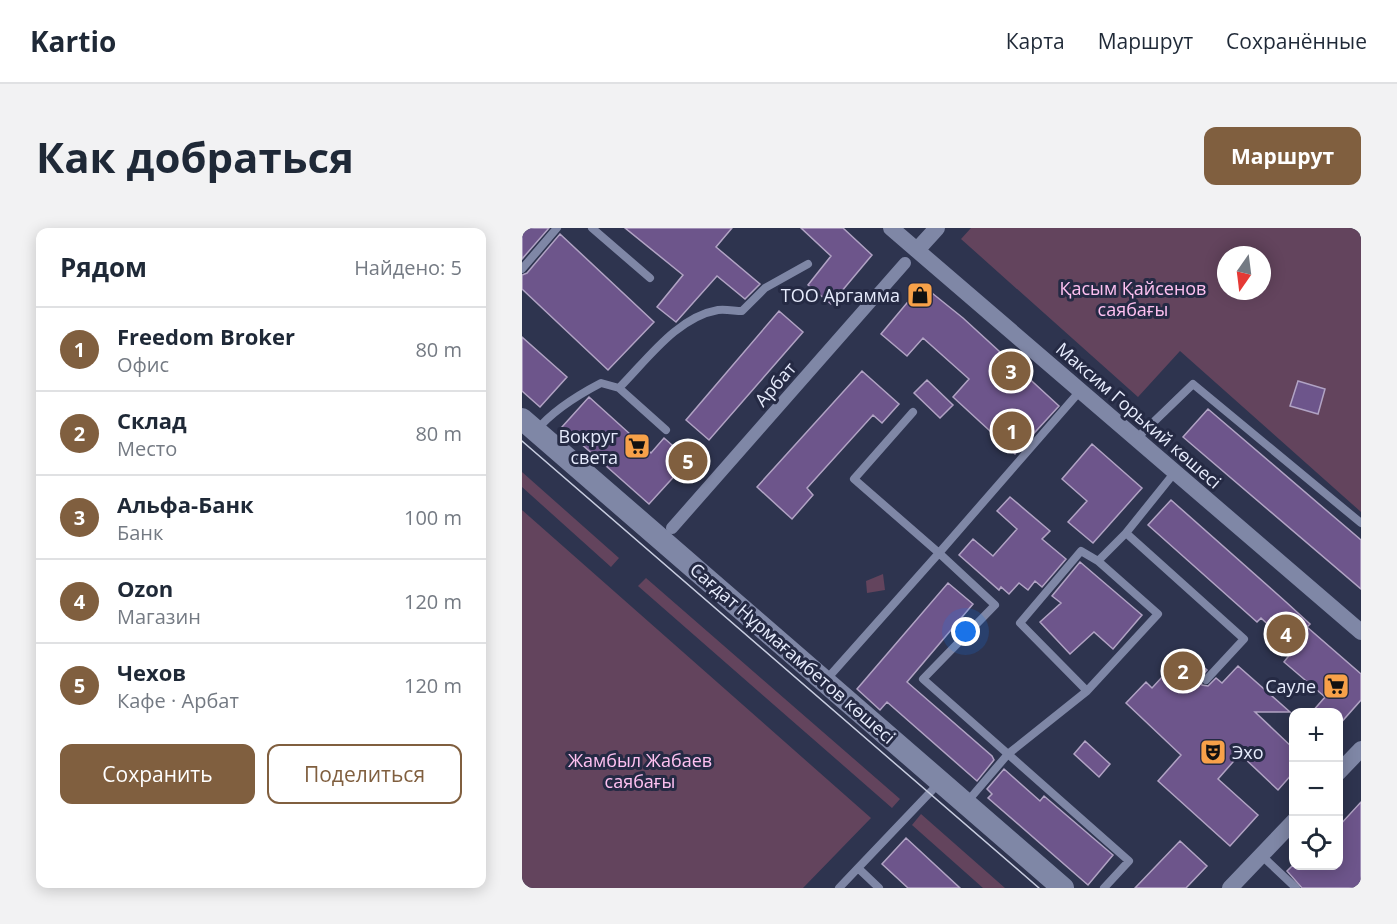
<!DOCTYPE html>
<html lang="ru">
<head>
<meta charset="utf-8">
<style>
	body { margin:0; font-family:"Open Sans",sans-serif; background:#f2f2f3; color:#1f2937 }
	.controls { position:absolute; right:18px; bottom:18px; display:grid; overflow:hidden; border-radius:12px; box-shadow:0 3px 15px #0003 }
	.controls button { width:54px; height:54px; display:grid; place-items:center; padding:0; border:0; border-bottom:2px solid #e0e1e3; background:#fff; color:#1f2937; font:30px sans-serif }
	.compass { position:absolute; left:695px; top:18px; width:54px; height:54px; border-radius:50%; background:#fff; box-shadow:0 3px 15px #0003; rotate:194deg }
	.you { position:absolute; left:444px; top:404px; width:21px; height:21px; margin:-15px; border:4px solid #fff; border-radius:50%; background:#1a73e8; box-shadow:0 0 0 9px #1a73e833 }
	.badge { display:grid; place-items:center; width:39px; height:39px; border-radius:50%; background:#805f3f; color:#fff; font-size:20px; font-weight:700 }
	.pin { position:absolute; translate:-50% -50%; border:3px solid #fff; box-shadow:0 2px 6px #0006 }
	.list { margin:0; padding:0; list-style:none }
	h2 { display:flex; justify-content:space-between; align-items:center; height:78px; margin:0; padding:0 24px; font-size:26px }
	h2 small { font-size:20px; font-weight:400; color:#747a83 }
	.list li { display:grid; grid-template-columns:39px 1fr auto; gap:18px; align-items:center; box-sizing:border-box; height:84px; padding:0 24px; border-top:2px solid #e0e1e3 }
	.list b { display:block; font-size:22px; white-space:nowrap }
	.list p { margin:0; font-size:20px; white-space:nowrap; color:#747a83 }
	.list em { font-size:20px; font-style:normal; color:#747a83 }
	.actions { display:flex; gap:12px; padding:18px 24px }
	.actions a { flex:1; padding:14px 0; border:2px solid #805f3f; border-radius:12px; text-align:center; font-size:21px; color:#805f3f }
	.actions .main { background:#805f3f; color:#fff }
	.icon { flex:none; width:33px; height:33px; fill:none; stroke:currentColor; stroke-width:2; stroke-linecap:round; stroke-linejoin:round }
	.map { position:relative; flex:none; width:839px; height:660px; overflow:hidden; border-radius:12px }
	header { display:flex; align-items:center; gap:36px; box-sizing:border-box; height:84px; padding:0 30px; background:#fff; border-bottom:2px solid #e0e1e3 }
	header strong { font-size:28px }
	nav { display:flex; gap:33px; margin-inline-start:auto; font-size:21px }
	.intro { display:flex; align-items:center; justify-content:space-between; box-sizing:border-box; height:144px; padding:0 36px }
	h1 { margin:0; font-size:42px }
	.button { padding:15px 27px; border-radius:12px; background:#805f3f; color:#fff; font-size:21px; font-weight:700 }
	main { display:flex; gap:36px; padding:0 36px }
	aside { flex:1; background:#fff; border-radius:12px; box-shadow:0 3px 15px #0003 }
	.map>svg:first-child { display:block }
	.green { fill:#63445d; fill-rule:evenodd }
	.building { fill:#6d558b; stroke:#b1a3c4; stroke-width:1.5 }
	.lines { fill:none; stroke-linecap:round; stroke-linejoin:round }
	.service { stroke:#7f87a6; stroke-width:8 }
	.pedestrian { stroke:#7f87a6; stroke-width:12 }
	.minor { stroke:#7f87a6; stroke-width:16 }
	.secondary { stroke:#7f87a6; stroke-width:22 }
	.tram { stroke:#c7ccdf; stroke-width:1.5 }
	.labels { text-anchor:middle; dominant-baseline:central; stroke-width:6; stroke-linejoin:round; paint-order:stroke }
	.park-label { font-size:18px; fill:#fec1f1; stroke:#252a44 }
	.poi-label { font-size:18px; fill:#e6ebfc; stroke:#252a44; text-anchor:end }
	.street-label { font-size:18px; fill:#e6ebfc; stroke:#252a44 }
</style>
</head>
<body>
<header>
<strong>Kartio</strong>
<nav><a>Карта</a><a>Маршрут</a><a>Сохранённые</a></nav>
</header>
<div class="intro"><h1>Как добраться</h1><a class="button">Маршрут</a></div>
<main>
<aside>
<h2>Рядом<small>Найдено: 5</small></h2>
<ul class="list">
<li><span class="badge">1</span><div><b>Freedom Broker</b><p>Офис</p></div><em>80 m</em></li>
<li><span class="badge">2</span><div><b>Склад</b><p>Место</p></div><em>80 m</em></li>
<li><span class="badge">3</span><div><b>Альфа-Банк</b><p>Банк</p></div><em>100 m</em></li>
<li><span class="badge">4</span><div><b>Ozon</b><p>Магазин</p></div><em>120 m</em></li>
<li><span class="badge">5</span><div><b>Чехов</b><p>Кафе · Арбат</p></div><em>120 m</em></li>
</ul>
<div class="actions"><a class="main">Сохранить</a><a>Поделиться</a></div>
</aside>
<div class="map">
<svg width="839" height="660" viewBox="0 0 839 660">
	<rect width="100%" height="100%" fill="#2e344f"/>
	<path class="green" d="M449 0H839V284L658 123 616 169 439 11ZM704 27H740V63H704Z
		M0 244 97 330 89 339 0 259Z
		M0 282 349 590 281 660H0Z
		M361 346 363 362 345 365 344 353Z
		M124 350 378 571 370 580 116 358Z
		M399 586 483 660H461L390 597Z"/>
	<path class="building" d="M0 0H27L0 31Z
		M103 0H210L194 19 238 56 223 71 195 48 154 94 135 79 161 47Z
		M279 0H321L350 27 309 76 286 57 309 28Z
		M38 6 132 94 86 142 0 61V47L5 45Z
		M400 57 441 90 537 178 493 226 431 169 447 151 401 110 385 128 359 106Z
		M257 83 281 104 187 212 164 192Z
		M0 109 45 149 18 179 0 163Z
		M340 143 377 176 360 195 351 187 285 260 291 267 270 291 235 259Z
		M405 152 431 177 418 190 392 165Z
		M776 153 803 161 796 186 768 178Z
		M67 169 129 225 142 210 167 232 127 276 40 199Z
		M686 181 839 312V361L661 209Z
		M570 216 620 260 571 315 546 294 565 273 540 251Z
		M488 269 528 303 520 311 544 331 520 359 513 353 506 362 497 355 487 366 479 359 477 362 437 327 451 311 471 328 495 301 475 283Z
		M649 272 764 374 788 396 785 399 839 446V472L816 498V484H790L803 469 762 434 772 421 739 390 735 394 626 297Z
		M558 334 620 387 591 421 572 404 548 426 518 394 539 375 530 368Z
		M426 355 451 376 385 454 470 528 472 532 455 553 365 474 358 482 335 461Z
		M664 423 685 442 678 450 680 457 686 458 694 450 700 455 716 438 768 484H733L771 520V545L756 562 718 526 696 551 736 587 708 618 636 553 659 527 604 475 624 454 630 460Z
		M563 513 588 536 577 549 552 526Z
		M482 541 518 573 522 568 591 627 566 657 466 570 470 566 465 561Z
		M839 574V660H780L765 643 770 638H816V599Z
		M384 610 438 660H386L360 636Z
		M658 613 685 638 664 660H613Z"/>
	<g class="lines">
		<path class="service" d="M70 0 128 50
			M0 41 35 0
			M97 160 144 202
			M391 184 332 251 417 325 558 163
			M14 203C31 182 56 167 79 155L97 160C125 132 155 89 196 82 204 81 213 83 220 83L243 60 286 36
			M614 211 671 156 839 295
			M604 305 722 411 684 452
			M304 452 417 325 473 377 401 451 607 633 582 660
			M565 463 636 386 576 333
			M445 574 486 526 565 463 498 395 559 323 576 333 604 305 653 244
			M739 627 774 660
			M317 660 336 640
			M357 660 336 640 418 554"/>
		<path class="pedestrian" d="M150 300 383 35"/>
		<path class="minor" d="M369 0 839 404
			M395 22 415 0
			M816 545 839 521
			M708 660 772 593"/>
		<path class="secondary" d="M0 191 541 660"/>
		<path class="tram" d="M0 213 517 660"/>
	</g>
	<defs>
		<symbol id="shop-square" viewBox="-11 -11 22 22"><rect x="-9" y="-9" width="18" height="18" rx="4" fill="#f7a149" stroke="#252a44"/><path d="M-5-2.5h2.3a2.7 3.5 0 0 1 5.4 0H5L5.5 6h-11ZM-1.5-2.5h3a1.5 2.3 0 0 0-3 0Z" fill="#111"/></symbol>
		<symbol id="supermarket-square" viewBox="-11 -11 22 22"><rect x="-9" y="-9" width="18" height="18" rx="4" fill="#f7a149" stroke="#252a44"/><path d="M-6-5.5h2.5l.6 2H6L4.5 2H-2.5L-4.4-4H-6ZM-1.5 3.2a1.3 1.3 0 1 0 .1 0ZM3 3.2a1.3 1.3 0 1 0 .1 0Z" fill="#111"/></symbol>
		<symbol id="theatre-square" viewBox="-11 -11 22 22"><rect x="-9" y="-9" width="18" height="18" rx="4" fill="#f7a149" stroke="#252a44"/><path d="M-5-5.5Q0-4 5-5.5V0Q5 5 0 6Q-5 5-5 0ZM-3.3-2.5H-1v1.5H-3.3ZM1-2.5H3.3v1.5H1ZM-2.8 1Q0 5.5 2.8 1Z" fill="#111"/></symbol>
	</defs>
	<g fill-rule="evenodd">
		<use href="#shop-square" x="383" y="52" width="30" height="30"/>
		<use href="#supermarket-square" x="100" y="203" width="30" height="30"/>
		<use href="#supermarket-square" x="799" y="443" width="30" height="30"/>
		<use href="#theatre-square" x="676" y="509" width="30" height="30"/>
	</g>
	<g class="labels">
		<g class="park-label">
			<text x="611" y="60">Қасым Қайсенов<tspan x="611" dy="21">саябағы</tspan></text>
			<text x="118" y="532">Жамбыл Жабаев<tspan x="118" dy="21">саябағы</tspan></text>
		</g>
		<g class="poi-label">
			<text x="378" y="67">ТОО Аргамма</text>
			<text x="96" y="208">Вокруг<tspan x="96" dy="21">света</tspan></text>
			<text x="794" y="458">Сауле</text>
			<text x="710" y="524" text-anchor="start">Эхо</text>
		</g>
		<g class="street-label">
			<text transform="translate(253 156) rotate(-49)">Арбат</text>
			<text transform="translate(617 187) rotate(41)">Максим Горький көшесі</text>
			<text transform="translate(271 425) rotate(41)">Сағдат Нұрмағамбетов көшесі</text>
		</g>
	</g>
</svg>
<div class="controls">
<button>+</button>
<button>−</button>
<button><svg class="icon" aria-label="locate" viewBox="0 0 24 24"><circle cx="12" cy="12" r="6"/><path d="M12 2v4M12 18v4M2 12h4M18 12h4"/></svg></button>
</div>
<svg class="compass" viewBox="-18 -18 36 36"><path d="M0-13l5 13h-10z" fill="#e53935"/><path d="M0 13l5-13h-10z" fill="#747a83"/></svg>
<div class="you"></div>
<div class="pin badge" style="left:490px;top:203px">1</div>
<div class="pin badge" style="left:661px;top:443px">2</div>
<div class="pin badge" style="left:489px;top:143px">3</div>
<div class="pin badge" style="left:764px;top:406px">4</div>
<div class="pin badge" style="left:166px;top:233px">5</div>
</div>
</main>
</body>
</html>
